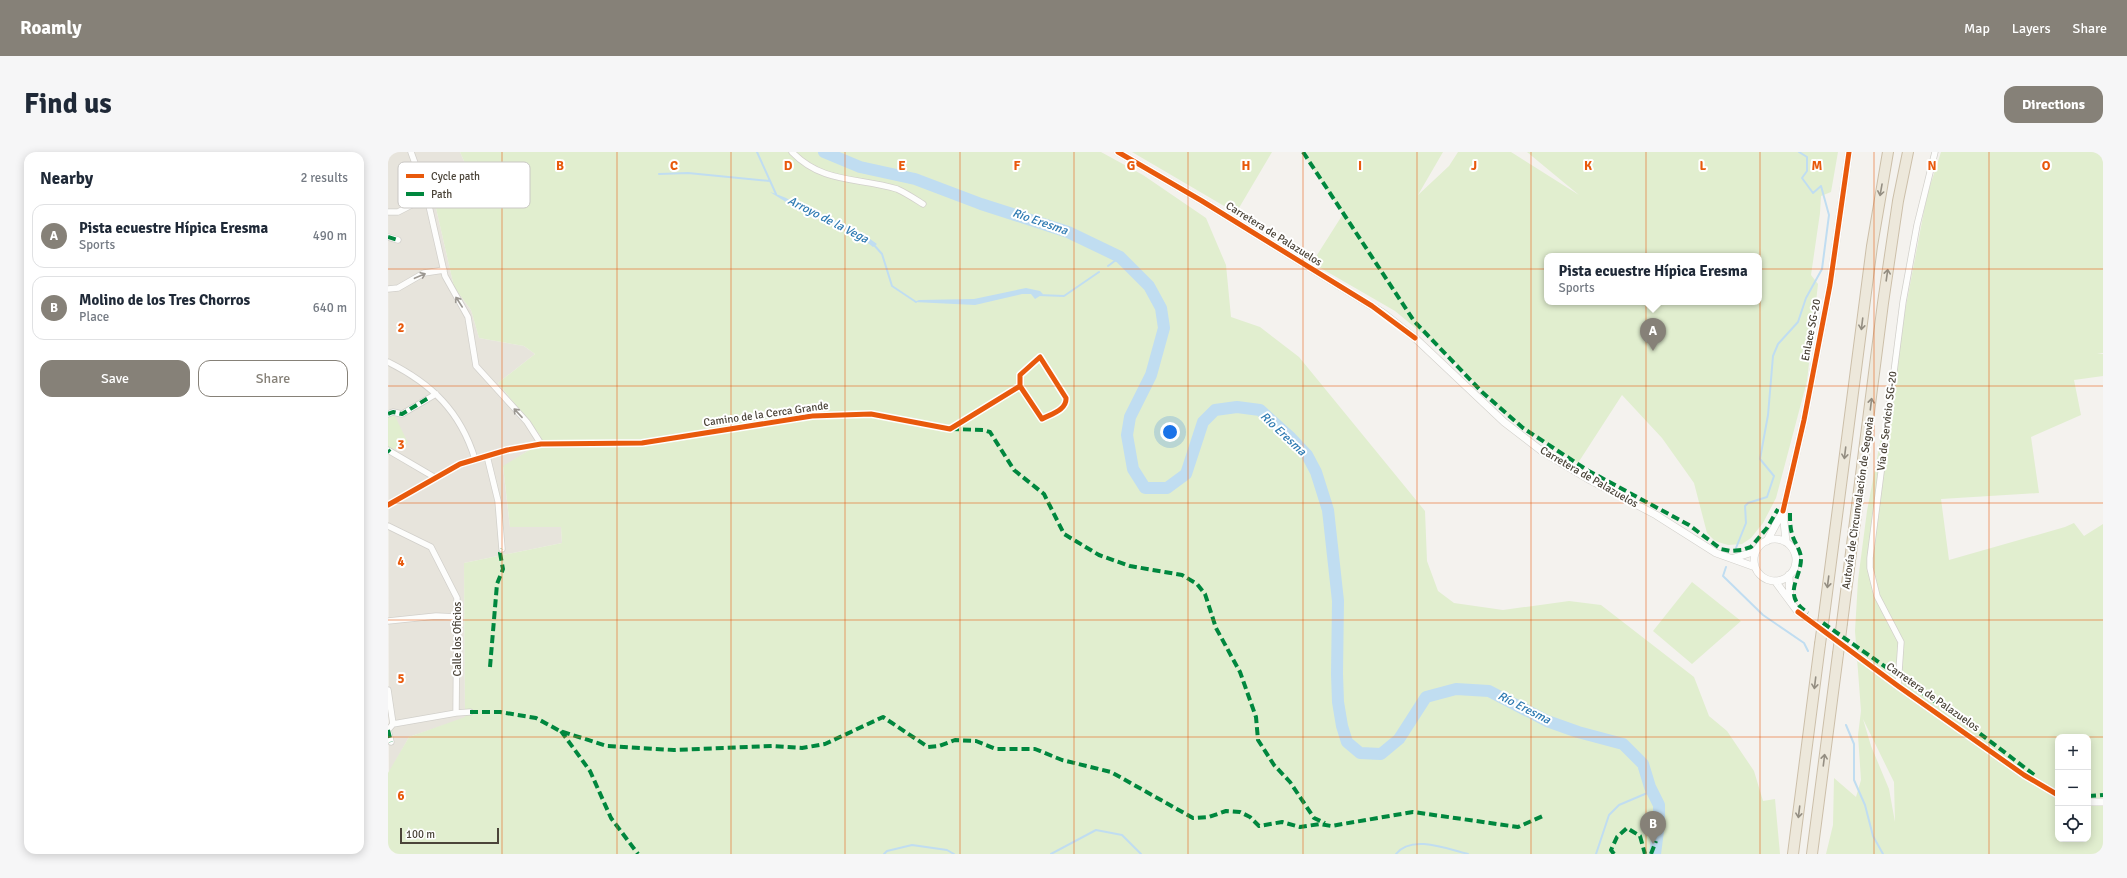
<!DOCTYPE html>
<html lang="en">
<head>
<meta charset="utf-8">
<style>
	body { margin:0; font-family:Signika,sans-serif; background:#f6f6f7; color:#1f2937 }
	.controls { position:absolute; right:12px; bottom:12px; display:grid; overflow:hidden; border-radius:8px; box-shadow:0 2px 10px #0003 }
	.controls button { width:36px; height:36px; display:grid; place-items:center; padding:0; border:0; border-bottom:1px solid #e0e1e3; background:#fff; color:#1f2937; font:20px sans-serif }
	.scale { position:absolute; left:12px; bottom:10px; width:99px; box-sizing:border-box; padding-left:4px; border:2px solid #4b4439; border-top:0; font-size:11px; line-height:14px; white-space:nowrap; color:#4b4439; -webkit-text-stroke:3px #fff; paint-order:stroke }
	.you { position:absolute; left:782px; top:280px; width:14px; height:14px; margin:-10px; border:3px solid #fff; border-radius:50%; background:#1a73e8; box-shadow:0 0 0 6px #1a73e833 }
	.badge { display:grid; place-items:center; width:26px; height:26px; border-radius:50%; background:#868178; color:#fff; font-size:13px; font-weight:700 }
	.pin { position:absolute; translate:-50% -33px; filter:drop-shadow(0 1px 2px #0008) }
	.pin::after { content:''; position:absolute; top:21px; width:14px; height:12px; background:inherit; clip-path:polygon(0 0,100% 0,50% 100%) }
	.popup { position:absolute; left:1156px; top:101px; width:218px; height:52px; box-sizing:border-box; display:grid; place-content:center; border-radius:8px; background:#fff; filter:drop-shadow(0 1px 3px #0005); font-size:13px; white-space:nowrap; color:#747a83 }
	.popup b { font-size:15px; color:#1f2937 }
	.popup::after { content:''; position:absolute; left:50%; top:100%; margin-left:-8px; border:8px solid transparent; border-top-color:#fff }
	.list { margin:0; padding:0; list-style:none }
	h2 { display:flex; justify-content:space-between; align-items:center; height:52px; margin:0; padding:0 16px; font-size:17px }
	h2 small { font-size:13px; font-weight:400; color:#747a83 }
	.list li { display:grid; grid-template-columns:26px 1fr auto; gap:12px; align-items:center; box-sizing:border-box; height:64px; margin:0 8px 8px; padding:0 8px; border:1px solid #e0e1e3; border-radius:12px }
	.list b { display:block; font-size:15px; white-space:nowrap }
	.list p { margin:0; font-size:13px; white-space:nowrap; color:#747a83 }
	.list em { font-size:13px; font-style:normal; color:#747a83 }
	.actions { display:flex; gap:8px; padding:12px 16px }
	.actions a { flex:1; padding:9px 0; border:1px solid #868178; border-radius:12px; text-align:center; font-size:14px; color:#868178 }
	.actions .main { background:#868178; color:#fff }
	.icon { flex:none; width:22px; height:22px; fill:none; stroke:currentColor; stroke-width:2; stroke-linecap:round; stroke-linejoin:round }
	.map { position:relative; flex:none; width:1715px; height:702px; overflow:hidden; border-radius:12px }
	header { display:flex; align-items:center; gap:24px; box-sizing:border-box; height:56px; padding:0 20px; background:#868178; color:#fff }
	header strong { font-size:19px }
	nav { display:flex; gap:22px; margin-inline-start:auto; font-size:14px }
	.intro { display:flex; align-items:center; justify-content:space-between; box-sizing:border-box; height:96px; padding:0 24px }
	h1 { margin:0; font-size:28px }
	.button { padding:10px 18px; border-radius:12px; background:#868178; color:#fff; font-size:14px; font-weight:700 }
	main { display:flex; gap:24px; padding:0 24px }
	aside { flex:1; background:#fff; border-radius:12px; box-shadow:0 2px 10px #0003 }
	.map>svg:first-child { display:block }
	.residential { fill:#e7e4dc }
	.green { fill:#e1eecf; fill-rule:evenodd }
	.water { fill:#c0ddf1 }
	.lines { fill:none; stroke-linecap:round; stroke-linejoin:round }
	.stream { stroke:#c0ddf1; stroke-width:2 }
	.river { stroke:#c0ddf1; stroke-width:12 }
	.minor-casing { stroke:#d2d0cb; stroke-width:7 }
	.tertiary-casing { stroke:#d2d0cb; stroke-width:8 }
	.motorway-casing { stroke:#ccbfa9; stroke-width:12 }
	.minor { stroke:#fdfdfc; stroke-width:5.5 }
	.tertiary { stroke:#fdfdfc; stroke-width:7 }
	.motorway { stroke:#ede8db; stroke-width:10 }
	.motorway-bridge-casing { stroke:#ccbfa9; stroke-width:12; stroke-linecap:butt }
	.motorway-bridge { stroke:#ede8db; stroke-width:10 }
	.quiet { stroke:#00873e; stroke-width:4; stroke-dasharray:8 4; stroke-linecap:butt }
	.cycleway-casing { stroke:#fff; stroke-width:8 }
	.cycleway { stroke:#e8590c; stroke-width:5 }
	.oneway { stroke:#948e82 }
	.oneway2 { stroke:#9b9791 }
	.grid { fill:none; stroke:#e8590c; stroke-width:1; stroke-opacity:0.55 }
	.labels { text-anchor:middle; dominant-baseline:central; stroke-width:4; stroke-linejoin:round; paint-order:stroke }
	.street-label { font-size:11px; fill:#4b4439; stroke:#fff }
	.water-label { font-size:12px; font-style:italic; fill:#2e7ab2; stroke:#fff }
	.key { fill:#fff; stroke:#c9c7c4; stroke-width:1 }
	.key-label { font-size:11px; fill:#4b4439 }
	.grid-label { font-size:13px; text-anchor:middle; font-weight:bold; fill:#e8590c; stroke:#fff; stroke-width:4; stroke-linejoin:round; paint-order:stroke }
</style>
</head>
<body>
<header>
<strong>Roamly</strong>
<nav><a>Map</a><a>Layers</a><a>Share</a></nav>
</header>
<div class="intro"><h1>Find us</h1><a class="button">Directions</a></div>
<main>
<aside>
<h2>Nearby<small>2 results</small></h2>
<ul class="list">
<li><span class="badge">A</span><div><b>Pista ecuestre Hípica Eresma</b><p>Sports</p></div><em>490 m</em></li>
<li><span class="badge">B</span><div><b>Molino de los Tres Chorros</b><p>Place</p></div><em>640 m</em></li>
</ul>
<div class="actions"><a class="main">Save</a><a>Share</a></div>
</aside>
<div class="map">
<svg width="1715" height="702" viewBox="0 0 1715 702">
	<rect width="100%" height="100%" fill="#f4f2ee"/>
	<path class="residential" d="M0 0H72L87 34 45 43 66 135 83 158 91 186 136 194 147 202 110 231 152 283 143 297 115 315 122 375H173L174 391 76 411 77 566 21 585 1 621Z"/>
	<path class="green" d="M72 0H713L755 23 818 66 838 113 843 165 872 175 911 205 1037 359 1039 409 1050 439 1066 451 1115 458 1181 449 1213 453 1306 525 1321 564 1339 579 1366 619 1375 649 1387 647 1392 702H0V621L21 585 77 565 76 411 174 391 173 375H122L115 314 143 297 152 283 110 231 147 202 136 194 91 186 83 158 66 135 45 43 87 34Z
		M744 0H884L848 61Z
		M914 0H1055L1030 43 1061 14 1070 0H1123L1191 43 1139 0H1450L1443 40 1433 44 1432 61 1423 123 1430 132 1419 229 1388 346 1375 371 1363 386 1354 392 1340 393 1327 389 1319 381 1306 331 1274 286 1234 243 1190 311 1135 276 1118 263 1060 203 1007 159 924 111 955 62ZM1159 104H1371V150H1159Z
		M1553 0H1715V201H1709L1715 202V224L1686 228 1693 263 1643 285 1651 341 1553 347 1561 408 1677 375 1686 371 1696 384 1715 372V702H1438L1445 673 1446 626 1468 645 1473 628 1470 583 1473 559 1467 479 1470 428 1479 359 1539 43ZM1475 567 1506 630 1507 670 1501 637 1483 594ZM1670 585H1700V687H1670Z
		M6 262 20 291 5 298 0 296V265Z
		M1304 430 1353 469 1304 512 1265 479Z"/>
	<path class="water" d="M382 40C397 44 408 52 422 58 446 68 468 76 489 92L485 95 468 82 409 57Z
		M638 136 652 139 655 142 647 147 643 142H634L587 153 526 150 531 148 586 147Z"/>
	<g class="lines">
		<path class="stream" d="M369 0 388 42
			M271 22 300 21 382 29
			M486 93 494 102 504 134 528 150
			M720 114 732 105
			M650 143 676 144 711 120
			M1348 396 1358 371 1357 354 1360 351 1379 345 1386 324 1372 307 1380 263 1385 204 1390 192 1410 170 1418 146 1434 117 1441 63 1433 34 1425 41 1414 26 1419 19V5L1411 0
			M1338 415 1335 424 1375 463 1416 491 1420 499
			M1458 573 1466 592V628L1477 653 1485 684 1495 702
			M496 702 499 699 524 693 559 698 566 702
			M663 702 708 678 734 683 753 702
			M1008 702C1023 682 1060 697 1080 702
			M1208 702 1221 663 1231 653 1264 639"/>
		<path class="river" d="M436 0 472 15 527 27 593 52 680 80 732 105 761 134 773 156 776 176 763 223 742 265 739 283 745 317 757 336H779L798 322 815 270 827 258 849 255 872 258 903 286 919 303 928 320 940 358 950 449 949 522 950 550 954 574 959 590 972 601 993 602 1011 587 1038 545 1068 537 1101 539 1159 569 1190 580 1235 592 1255 612 1262 635 1271 653V671L1267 702"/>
		<defs>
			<path id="minor" d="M23 0 39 45 57 124 80 165 88 214 139 270 153 292
				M404 0C435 32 470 25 509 37 518 41 527 47 535 52
				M0 60H10L39 45
				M0 85 10 88
				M0 137 10 136 36 121 56 118
				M0 210C44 232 72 259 87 307
				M0 262 5 260 14 262 48 242
				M0 298 46 325
				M99 304 110 349 114 397
				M0 353 72 312 119 298 153 292 254 291 424 264 483 262 562 277 632 234 654 267C663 262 679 258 678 246L652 205 632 223V234
				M0 374 43 395 69 446 68 561
				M0 469 48 464 70 465
				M1510 534 1513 490 1489 444 1482 416V406L1515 150 1529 73 1547 0
				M0 538 5 572
				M5 572 68 561 82 560
				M3 590 0 578 5 572"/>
			<path id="tertiary" d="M730 0 814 49 995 161 1027 186 1116 270 1155 300 1202 328 1268 363 1328 401 1367 415
				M1366 408a21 21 0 1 1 42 0a21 21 0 1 1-42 0Z
				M1379 389 1395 359
				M1398 390 1395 359 1416 268 1442 133 1461 0
				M1346 406 1368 399
				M1401 423 1402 448
				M1387 429 1410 460 1510 534 1636 623 1670 643
				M1700 650H1715"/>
			<path id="motorway" d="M1436 464 1484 94 1500 0
				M1454 471 1495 151 1510 49 1520 0
				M1405 702 1432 492
				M1424 702 1450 502"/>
		</defs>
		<use href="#minor" class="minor-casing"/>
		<use href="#tertiary" class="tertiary-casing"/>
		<use href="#motorway" class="motorway-casing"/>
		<use href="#minor" class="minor"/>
		<use href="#tertiary" class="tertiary"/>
		<use href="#motorway" class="motorway"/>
		<defs>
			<path id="motorway-bridge" d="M1432 492 1436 464
				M1450 502 1454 471"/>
		</defs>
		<use href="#motorway-bridge" class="motorway-bridge-casing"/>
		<use href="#motorway-bridge" class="motorway-bridge"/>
		<path class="quiet" d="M915 0 1026 169 1094 240 1135 276 1199 318 1301 373 1333 397 1343 399 1354 398 1363 395 1379 376 1390 357
			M0 85 10 88
			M0 262 5 260 14 262 42 245
			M563 277 595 278 602 280 626 318 656 342 676 382 711 403 742 414 794 423 809 432 817 442 828 476 852 520 868 565 870 588 886 613 902 630 926 666 937 671
			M0 298 2 300
			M1402 361C1402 368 1402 375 1404 382 1406 390 1412 397 1413 405 1414 427 1392 442 1420 461
			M1435 471 1586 577 1649 625
			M102 515 109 432 115 417 112 401 114 397
			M82 560H112L148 566 172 579 219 594 286 598 384 594 414 596 437 592 495 565 540 595 551 594 567 588 588 589 608 597H647L674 608 723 620 805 666 821 665 838 659 852 660 862 665 871 674 894 670 912 675 932 672 943 674 1025 660 1130 675 1155 664
			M0 578 3 590
			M173 579 202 619 223 666 250 702
			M1700 644 1715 643
			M1226 702 1223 698 1229 685 1239 676 1252 684 1257 702
			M1263 702 1268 689"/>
		<defs>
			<path id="cycleway" d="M730 0 814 49 984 154 1027 186
				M0 353 72 312 119 298 153 292 254 291 424 264 483 262 562 277 632 234 654 267C663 262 679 258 678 246L652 205 632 223V234
				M1395 359 1416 268 1442 133 1461 0
				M1410 460 1510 534 1636 623 1670 643"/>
		</defs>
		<use href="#cycleway" class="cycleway-casing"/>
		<use href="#cycleway" class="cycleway"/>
	</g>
	<defs><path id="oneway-shaft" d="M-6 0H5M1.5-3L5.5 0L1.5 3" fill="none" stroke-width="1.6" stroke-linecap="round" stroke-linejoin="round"/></defs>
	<g class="oneway">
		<use href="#oneway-shaft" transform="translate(1493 38) rotate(100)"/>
		<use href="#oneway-shaft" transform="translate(1499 123) rotate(-82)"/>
		<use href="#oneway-shaft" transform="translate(1474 172) rotate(97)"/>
		<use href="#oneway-shaft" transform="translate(1483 252) rotate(-83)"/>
		<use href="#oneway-shaft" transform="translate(1457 301) rotate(97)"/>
		<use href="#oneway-shaft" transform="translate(1440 430) rotate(97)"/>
		<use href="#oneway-shaft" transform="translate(1427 531) rotate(97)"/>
		<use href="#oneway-shaft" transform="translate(1436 608) rotate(-83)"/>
		<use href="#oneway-shaft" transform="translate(1411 660) rotate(97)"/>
	</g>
	<g class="oneway2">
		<use href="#oneway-shaft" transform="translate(32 124) rotate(-23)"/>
		<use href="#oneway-shaft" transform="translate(71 150) rotate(-123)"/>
		<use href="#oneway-shaft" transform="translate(130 261) rotate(-133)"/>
	</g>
	<path class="grid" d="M114 0V702M229 0V702M343 0V702M457 0V702M572 0V702M686 0V702M800 0V702M915 0V702M1029 0V702M1143 0V702M1258 0V702M1372 0V702M1486 0V702M1601 0V702M0 117H1715M0 234H1715M0 351H1715M0 468H1715M0 585H1670M1670 585H1700M1700 585H1715"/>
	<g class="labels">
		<g class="street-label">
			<text transform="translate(886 82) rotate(32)">Carretera de Palazuelos</text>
			<text transform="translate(1423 178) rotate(-79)">Enlace SG-20</text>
			<text transform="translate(378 262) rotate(-8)">Camino de la Cerca Grande</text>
			<text transform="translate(1499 269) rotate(-83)">Vía de Servicio SG-20</text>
			<text transform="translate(1201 325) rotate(30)">Carretera de Palazuelos</text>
			<text transform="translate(1470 351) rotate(-82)">Autovía de Circunvalación de Segovia</text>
			<text transform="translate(69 487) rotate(-90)">Calle los Oficios</text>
			<text transform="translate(1545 545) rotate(35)">Carretera de Palazuelos</text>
		</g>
		<g class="water-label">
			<text transform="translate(440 68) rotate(27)">Arroyo de la Vega</text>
			<text transform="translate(652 70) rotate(19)">Río Eresma</text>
			<text transform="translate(895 282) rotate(43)">Río Eresma</text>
			<text transform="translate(1136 556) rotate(27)">Río Eresma</text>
		</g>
	</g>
	<rect x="10" y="10" width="132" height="46" rx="6" class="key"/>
	<rect x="18" y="22" width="18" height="4" fill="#e8590c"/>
	<rect x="18" y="40" width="18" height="4" fill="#00873e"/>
	<g class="key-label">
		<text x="43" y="28">Cycle path</text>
		<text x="43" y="46">Path</text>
	</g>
	<g class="grid-label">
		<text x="172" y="18">B</text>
		<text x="286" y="18">C</text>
		<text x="400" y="18">D</text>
		<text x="514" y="18">E</text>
		<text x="629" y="18">F</text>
		<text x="743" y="18">G</text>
		<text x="858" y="18">H</text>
		<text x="972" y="18">I</text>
		<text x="1086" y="18">J</text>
		<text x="1200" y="18">K</text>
		<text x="1315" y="18">L</text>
		<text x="1429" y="18">M</text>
		<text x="1544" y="18">N</text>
		<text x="1658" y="18">O</text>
		<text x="13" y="180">2</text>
		<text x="13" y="297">3</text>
		<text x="13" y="414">4</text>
		<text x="13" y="531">5</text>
		<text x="13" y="648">6</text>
	</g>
</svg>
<div class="controls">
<button>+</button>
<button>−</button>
<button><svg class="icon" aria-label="locate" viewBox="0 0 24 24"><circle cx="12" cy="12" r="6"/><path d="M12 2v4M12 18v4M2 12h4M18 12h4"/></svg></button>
</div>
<div class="scale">100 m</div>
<div class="you"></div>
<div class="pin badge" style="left:1265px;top:199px">A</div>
<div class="popup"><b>Pista ecuestre Hípica Eresma</b>Sports</div>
<div class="pin badge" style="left:1265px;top:692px">B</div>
</div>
</main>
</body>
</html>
